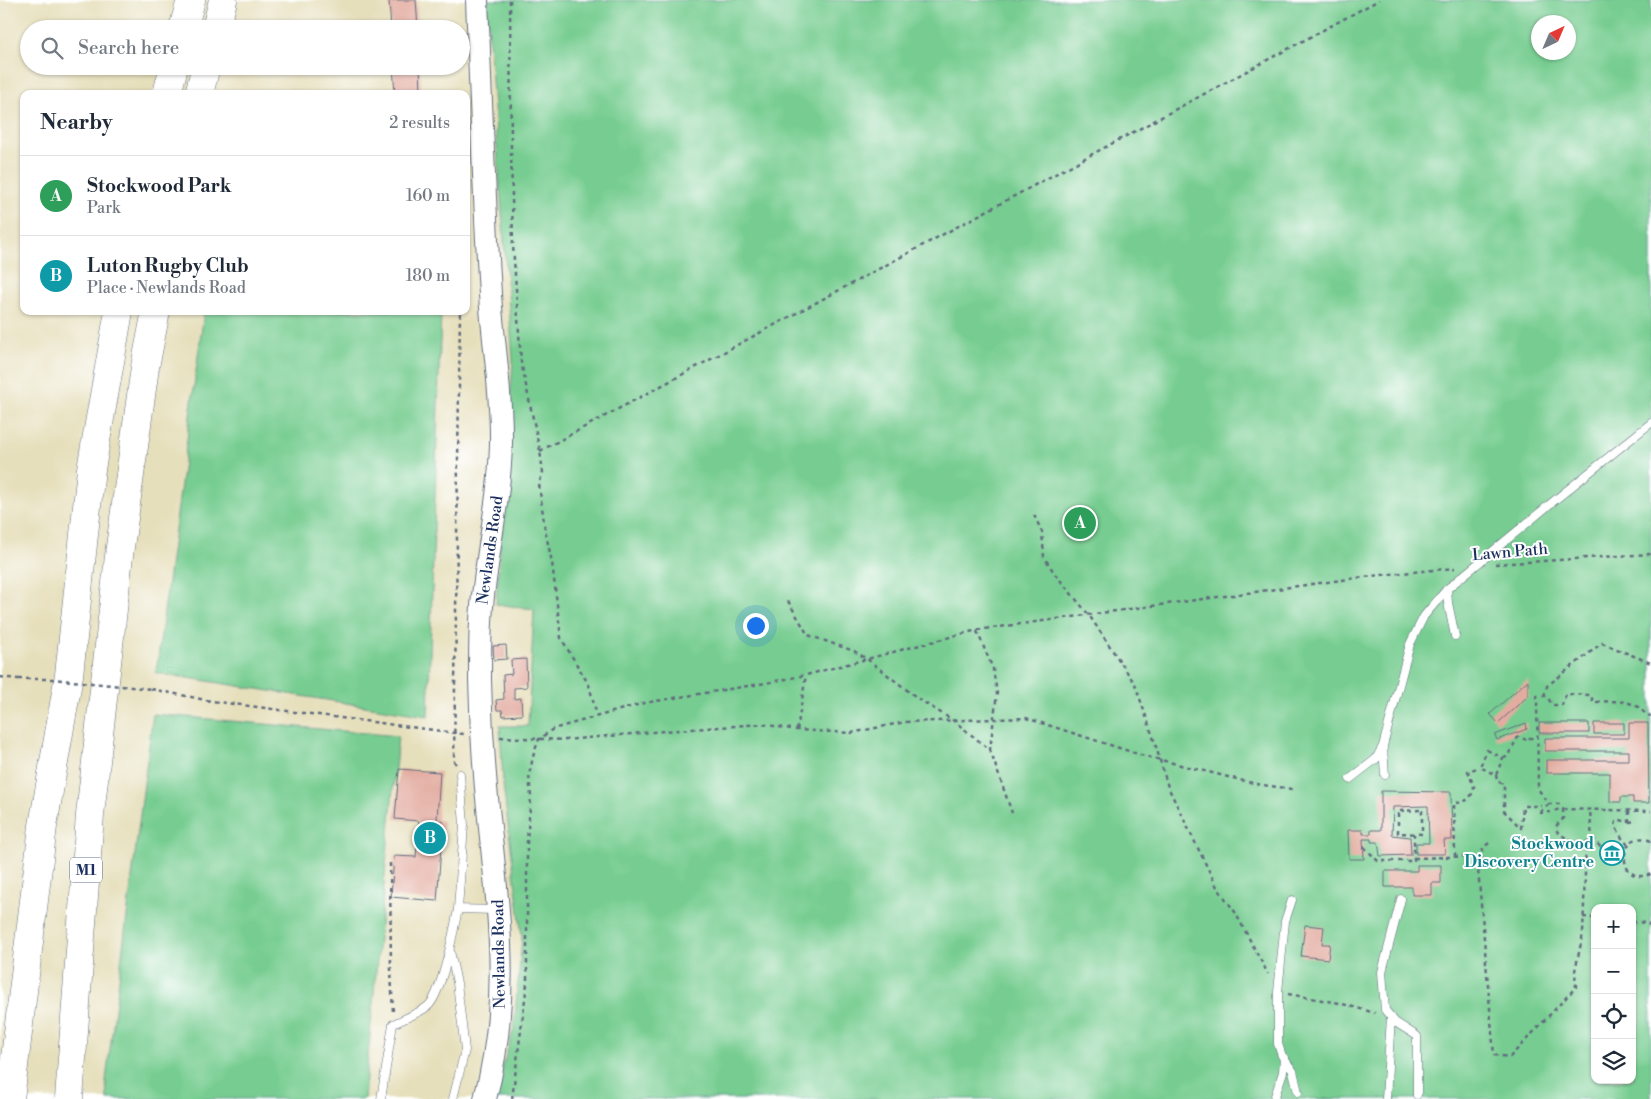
<!DOCTYPE html>
<html lang="en">
<head>
<meta charset="utf-8">
<style>
	body { margin:0; font-family:"Libre Bodoni",serif; background:#f2f2f3; color:#1f2937 }
	.controls { position:absolute; right:15px; bottom:15px; display:grid; overflow:hidden; border-radius:10px; box-shadow:0 1px 4px #0004 }
	.controls button { width:45px; height:45px; display:grid; place-items:center; padding:0; border:0; border-bottom:1px solid #e0e1e3; background:#fff; color:#1f2937; font:25px sans-serif }
	.compass { position:absolute; left:1531px; top:15px; width:45px; height:45px; border-radius:50%; background:#fff; box-shadow:0 1px 4px #0004; rotate:44deg }
	.you { position:absolute; left:755px; top:625px; width:18px; height:18px; margin:-12px; border:4px solid #fff; border-radius:50%; background:#1a73e8; box-shadow:0 0 0 8px #1a73e833 }
	.badge { display:grid; place-items:center; width:32px; height:32px; border-radius:50%; background:#7c3aed; color:#fff; font-size:16px; font-weight:700 }
	.pin { position:absolute; translate:-50% -50%; border:2px solid #fff; box-shadow:0 1px 5px #0006 }
	.list { margin:0; padding:0; list-style:none }
	h2 { display:flex; justify-content:space-between; align-items:center; height:65px; margin:0; padding:0 20px; font-size:21px }
	h2 small { font-size:16px; font-weight:400; color:#747a83 }
	.list li { display:grid; grid-template-columns:32px 1fr auto; gap:15px; align-items:center; box-sizing:border-box; height:80px; padding:0 20px; border-top:1px solid #e0e1e3 }
	.list b { display:block; font-size:19px; white-space:nowrap }
	.list p { margin:0; font-size:16px; white-space:nowrap; color:#747a83 }
	.list em { font-size:16px; font-style:normal; color:#747a83 }
	.icon { flex:none; width:28px; height:28px; fill:none; stroke:currentColor; stroke-width:2; stroke-linecap:round; stroke-linejoin:round }
	.map { position:relative; flex:none; width:1651px; height:1099px; overflow:hidden }
	.search { position:absolute; background:#fff; box-shadow:0 1px 4px #0004; left:20px; top:20px; width:450px; height:55px; display:flex; align-items:center; gap:12px; box-sizing:border-box; padding:0 18px; border-radius:28px; color:#747a83; font-size:19px }
	.panel { position:absolute; background:#fff; box-shadow:0 1px 4px #0004; left:20px; top:90px; width:450px; height:225px; border-radius:10px }
	.map>svg:first-child { display:block }
	.green { fill:#77cd91; stroke:#497e78; fill-rule:evenodd }
	.building { fill:#e3aca0 }
	.lines { fill:none; stroke-linecap:round; stroke-linejoin:round }
	.service-casing { stroke:#626d7f; stroke-width:9 }
	.secondary-casing { stroke:#626d7f; stroke-width:24 }
	.motorway-casing { stroke:#626d7f; stroke-width:29 }
	.path { stroke:#626d7f; stroke-width:2.5; stroke-dasharray:4 4; stroke-linecap:butt }
	.service { stroke:#fff; stroke-width:8 }
	.secondary { stroke:#fff; stroke-width:22 }
	.motorway { stroke:#fff; stroke-width:28 }
	.path-bridge { stroke:#626d7f; stroke-width:2.5; stroke-dasharray:4 4; stroke-linecap:butt }
	.labels { text-anchor:middle; dominant-baseline:central; stroke-width:4; stroke-linejoin:round; paint-order:stroke }
	.shield { fill:#fff; stroke:#5f6d8e; stroke-width:1 }
	.shield-label { font-size:15px; font-weight:bold; fill:#1b2f5e }
	.street-label { font-size:16px; fill:#1b2f5e; stroke:#fff }
	.culture-label { font-size:16px; font-weight:bold; fill:#0d838f; stroke:#fff; text-anchor:end }
</style>
</head>
<body>
<div class="map">
<svg width="1651" height="1099" viewBox="0 0 1651 1099">
	<rect width="100%" height="100%" fill="#fff"/>
	<filter id="ink" filterUnits="userSpaceOnUse"><feTurbulence type="fractalNoise" baseFrequency=".02" numOctaves="2"/><feDisplacementMap in="SourceGraphic" scale="10" xChannelSelector="R" yChannelSelector="G"/><feConvolveMatrix kernelMatrix="1 2 1 2 8 2 1 2 1" color-interpolation-filters="sRGB"/></filter>
	<filter id="wash" filterUnits="userSpaceOnUse"><feTurbulence type="fractalNoise" baseFrequency=".0096" numOctaves="4" result="noise"/><feDisplacementMap in="SourceGraphic" scale="20" xChannelSelector="R" yChannelSelector="G"/><feGaussianBlur stdDeviation="1.12" result="paint"/><feColorMatrix in="noise" values="0 0 0 0 0 0 0 0 0 0 0 0 0 0 0 0 0 1.4 0 .05"/><feComposite in="paint" operator="in"/></filter>
	<g filter="url(#wash)">
		<rect width="100%" height="100%" fill="#e6dfbb"/>
		<path class="green" d="M486 0H1651V1099H493L514 1028 522 937 503 784 500 726H528L534 609 496 604 513 360ZM1538 22H1568V52H1538ZM1595 908H1632V1080H1595Z
			M204 311H441L428 716 156 673Z
			M153 714 398 736 364 1099H107L106 1080Z"/>
		<g id="blocks">
			<path class="building" d="M389 0H416L418 29H391Z
				M393 66H420L421 94H395Z
				M506 645 507 659 494 660 493 646Z
				M526 659 527 687 514 688V699L521 698 522 715 503 716 502 710H497L496 700 504 699 503 675 512 674 511 660Z
				M1528 680V696L1498 723 1490 714Z
				M1526 723 1527 729 1497 740 1495 735Z
				M1539 723H1589V733H1539Z
				M1594 723H1624V734H1594Z
				M1629 723H1648L1649 803H1633V797H1621V802H1610V773H1546V760H1629V751H1545V738H1629Z
				M399 769 440 772 437 820 443 821 437 901 391 897 394 856 416 857 419 821 395 819Z
				M1381 791 1451 792 1452 840H1444L1445 854H1416V843H1429L1428 806 1393 807 1392 835 1410 837 1411 855 1380 856 1378 842H1371V839H1363L1364 859H1349L1348 830H1363V834H1371V830H1381Z
				M1417 865H1441V883H1432V895H1412V887H1385V871H1417Z
				M1305 925 1324 927 1322 944H1330L1328 959 1301 956Z"/>
		</g>
	</g>
	<g filter="url(#ink)">
		<use href="#blocks" fill-opacity="0" stroke="#626d7f" stroke-width="1"/>
		<g class="lines">
			<defs>
				<path id="service" d="M1447 589 1448 603 1455 636
					M1383 748 1385 775
					M460 774 464 825 458 909 495 910
					M1350 779 1376 759 1383 746 1410 644 1424 616 1447 589 1555 500 1651 423
					M1401 899 1382 972 1385 1010 1395 1022 1417 1036V1095
					M1292 900 1285 921 1278 992V1044L1282 1056 1293 1071 1298 1092
					M450 951 457 983 465 1050 453 1099
					M381 1099 393 1024C403 1019 420 1013 428 1006 442 994 454 929 458 909
					M1274 1099 1283 1072 1284 1058
					M1386 1099 1391 1017"/>
				<path id="secondary" d="M477 0C481 98 484 196 490 294 493 343 502 393 501 443 500 490 491 534 485 580 480 613 480 647 480 680 481 726 484 772 489 818 499 917 511 1001 485 1099"/>
				<path id="motorway" d="M183 29 191 0
					M216 29 223 0
					M167 94 174 66
					M199 94 206 66
					M10 1099 43 826 69 675 91 469 119 311
					M69 1099 90 815 120 547 145 367 156 311"/>
			</defs>
			<use href="#service" class="service-casing"/>
			<use href="#secondary" class="secondary-casing"/>
			<use href="#motorway" class="motorway-casing"/>
			<path class="path" d="M510 0 511 150 513 245 521 362 540 451 543 472 539 484 545 530 552 562 561 638 589 685 597 716
				M540 451 1379 0
				M1034 515 1042 532 1044 557 1055 574 1089 615 1135 684 1154 740 1168 787 1217 887 1235 912 1268 974
				M1495 564 1651 554
				M788 601 808 635 854 651 867 659 920 700 954 721 990 750 1012 813
				M977 631 993 669 997 693 990 750
				M0 677 18 679
				M151 689 211 701 464 734
				M1544 696 1547 686 1602 643 1651 663
				M797 730 806 675
				M500 737 565 740 664 731 762 724 797 730 851 733 905 722 1026 718 1141 755 1256 784 1292 789
				M1487 750 1503 758 1496 775 1480 767Z
				M1503 758 1507 757 1518 737 1527 740V738H1536
				M456 764 454 761 460 311
				M1496 775 1497 781 1504 784V811L1521 828 1523 806H1541
				M1560 804H1549L1538 789 1537 696H1547L1552 705H1562L1566 694 1591 695 1593 702C1605 702 1622 699 1634 705 1641 707 1643 714 1651 716
				M1563 809V819L1557 825 1556 830C1563 839 1580 844 1592 842L1590 810
				M1422 810V834L1398 833V811Z
				M1540 812 1549 804
				M1539 813 1550 812 1560 809 1651 811
				M1629 822 1637 821
				M1593 837C1600 850 1612 856 1624 859
				M1651 841C1618 825 1614 888 1651 874
				M1628 845 1622 838 1615 826 1616 822 1620 820 1629 822V811
				M1364 847 1378 861H1414V834
				M1482 856 1478 869 1494 1055 1510 1057 1576 987 1575 971 1583 934 1586 843
				M1455 857 1454 803C1465 803 1472 799 1474 787L1468 771 1480 767
				M1414 858 1482 856 1483 848 1489 843
				M390 863 391 970 393 1013
				M1583 917 1595 918
				M1632 922 1646 923 1651 926
				M1288 994 1339 1003 1375 1013
				M512 1099 527 984V839L531 797 529 775 534 753 539 739 553 729 644 703 766 683 806 675 977 630 1371 576 1455 568"/>
			<use href="#service" class="service"/>
			<use href="#secondary" class="secondary"/>
			<use href="#motorway" class="motorway"/>
			<path class="path-bridge" d="M18 679H52L151 689"/>
		</g>
	</g>
	<defs>
		<symbol id="museum-ring" viewBox="-11 -11 22 22"><circle r="9.5" fill="#fff" stroke="#0f9aa8" stroke-width="1.5"/><path d="M0-6L6-3V-2H-6V-3ZM-5-1h2V3h-2ZM-1-1h2V3h-2ZM3-1h2V3H3ZM-6 4H6V6H-6Z" fill="#0f9aa8"/></symbol>
	</defs>
	<g fill-rule="evenodd">
		<use href="#museum-ring" x="1598" y="839" width="28" height="28"/>
	</g>
	<g class="labels">
		<rect class="shield" x="70" y="857.5" width="32" height="25" rx="4"/>
		<g class="shield-label">
			<text x="86" y="870">M1</text>
		</g>
		<g class="street-label">
			<text transform="translate(490 550) rotate(-82)">Newlands Road</text>
			<text transform="translate(1510 552) rotate(-5)">Lawn Path</text>
			<text transform="translate(499 954) rotate(-91)">Newlands Road</text>
		</g>
		<g class="culture-label">
			<text x="1594" y="844">Stockwood<tspan x="1594" dy="18">Discovery Centre</tspan></text>
		</g>
	</g>
</svg>
<div class="controls">
<button>+</button>
<button>−</button>
<button><svg class="icon" aria-label="locate" viewBox="0 0 24 24"><circle cx="12" cy="12" r="6"/><path d="M12 2v4M12 18v4M2 12h4M18 12h4"/></svg></button>
<button><svg class="icon" aria-label="layers" viewBox="0 0 24 24"><path d="M12 4l9 5-9 5-9-5zM3 14l9 5 9-5"/></svg></button>
</div>
<svg class="compass" viewBox="-18 -18 36 36"><path d="M0-13l5 13h-10z" fill="#e53935"/><path d="M0 13l5-13h-10z" fill="#747a83"/></svg>
<div class="you"></div>
<div class="pin badge" style="left:1080px;top:523px;background:#2e9e5b">A</div>
<div class="pin badge" style="left:430px;top:838px;background:#0f9aa8">B</div>
<div class="search"><svg class="icon" aria-label="search" viewBox="0 0 24 24"><circle cx="10" cy="10" r="6"/><path d="M15 15l6 6"/></svg>Search here</div>
<section class="panel">
<h2>Nearby<small>2 results</small></h2>
<ul class="list">
<li><span class="badge" style="background:#2e9e5b">A</span><div><b>Stockwood Park</b><p>Park</p></div><em>160 m</em></li>
<li><span class="badge" style="background:#0f9aa8">B</span><div><b>Luton Rugby Club</b><p>Place · Newlands Road</p></div><em>180 m</em></li>
</ul>
</section>
</div>
</body>
</html>
